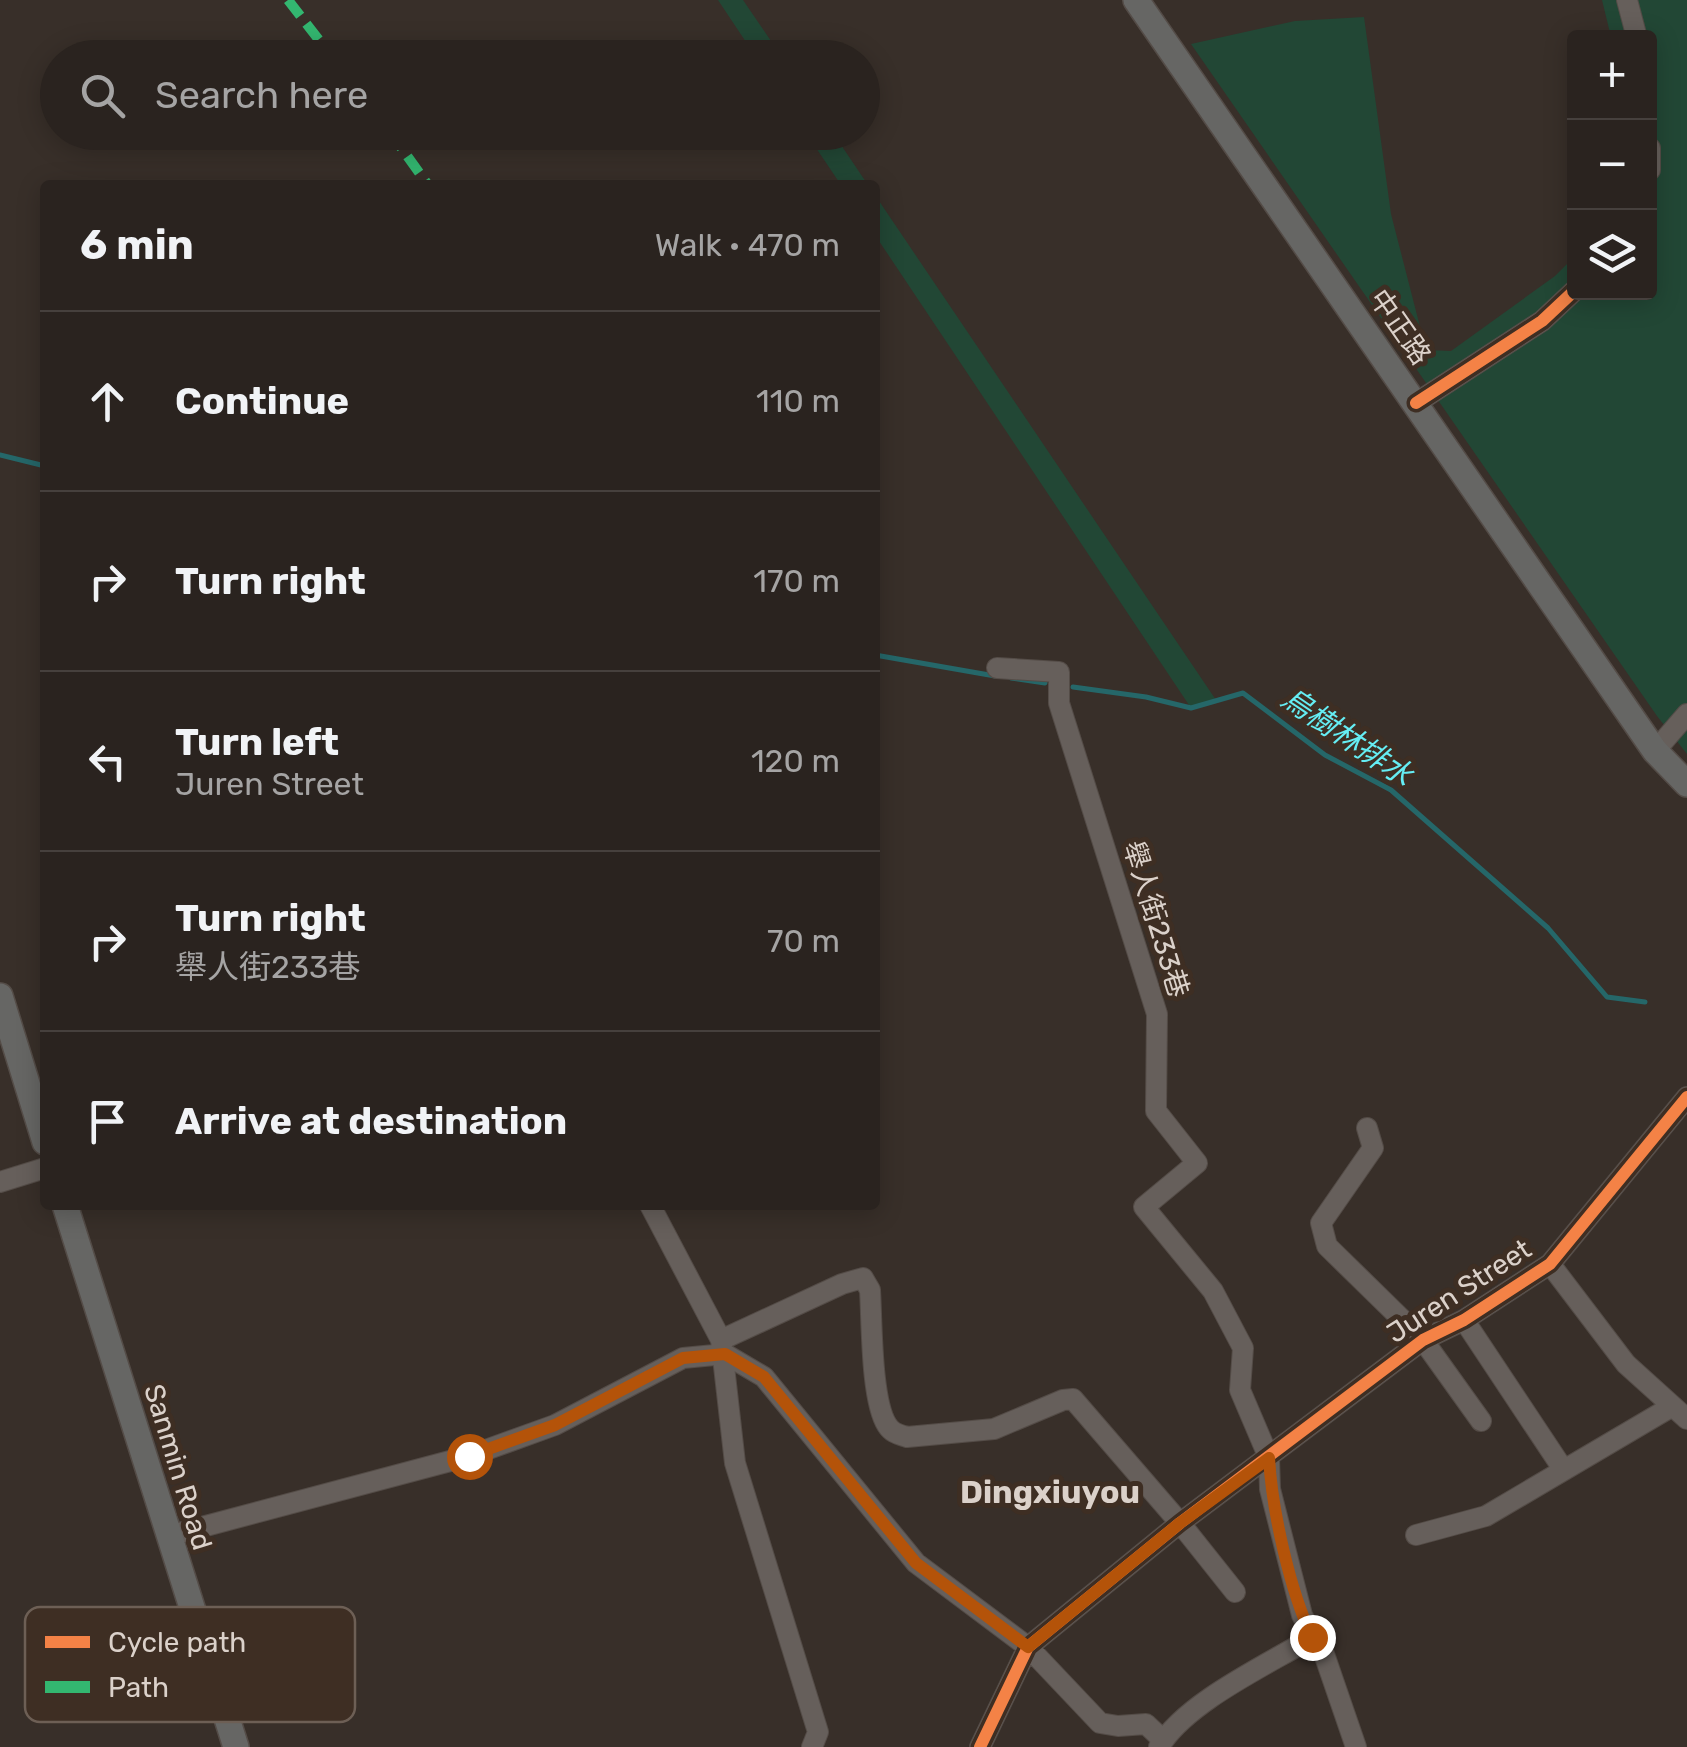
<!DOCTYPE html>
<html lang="en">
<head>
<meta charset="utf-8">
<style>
	body { margin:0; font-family:Rubik,"Noto Sans TC",sans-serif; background:#362f2c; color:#f1f3f6 }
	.controls { position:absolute; right:30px; top:30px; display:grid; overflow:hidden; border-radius:10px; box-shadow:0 5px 25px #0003 }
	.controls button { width:90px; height:90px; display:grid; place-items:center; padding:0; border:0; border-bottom:2px solid #46403d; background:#2a231f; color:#f1f3f6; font:50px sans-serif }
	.stop { position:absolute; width:30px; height:30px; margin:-22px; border:8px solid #b45309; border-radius:50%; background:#fff }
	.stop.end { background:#b45309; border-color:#fff; box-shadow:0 2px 10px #0008 }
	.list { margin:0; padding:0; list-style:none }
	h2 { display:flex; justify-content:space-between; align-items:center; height:130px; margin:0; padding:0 40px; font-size:42px }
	h2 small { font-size:32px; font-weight:400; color:#a5a4a4 }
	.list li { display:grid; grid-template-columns:65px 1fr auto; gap:30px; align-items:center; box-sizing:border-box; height:180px; padding:0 40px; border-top:2px solid #46403d }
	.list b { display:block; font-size:38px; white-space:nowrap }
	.list p { margin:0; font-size:32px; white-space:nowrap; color:#a5a4a4 }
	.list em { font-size:32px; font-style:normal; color:#a5a4a4 }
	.icon { flex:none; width:55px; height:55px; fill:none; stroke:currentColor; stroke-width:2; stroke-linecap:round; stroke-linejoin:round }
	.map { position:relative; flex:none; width:1687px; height:1747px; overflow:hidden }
	.search { position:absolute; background:#2a231f; box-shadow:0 5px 25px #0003; left:40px; top:40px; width:840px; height:110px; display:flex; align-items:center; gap:25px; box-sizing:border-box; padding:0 35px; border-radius:55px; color:#a5a4a4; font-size:38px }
	.panel { position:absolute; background:#2a231f; box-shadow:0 5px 25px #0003; left:40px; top:180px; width:840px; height:1030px; border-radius:10px }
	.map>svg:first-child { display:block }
	.green { fill:#224735 }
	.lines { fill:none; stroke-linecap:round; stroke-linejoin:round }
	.stream { stroke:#256769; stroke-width:5 }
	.minor-casing { stroke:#544c47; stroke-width:22 }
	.major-casing { stroke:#544c47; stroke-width:28 }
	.minor { stroke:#665f5b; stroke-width:20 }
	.major { stroke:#666664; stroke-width:25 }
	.quiet { stroke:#33b770; stroke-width:10; stroke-dasharray:20 10; stroke-linecap:butt }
	.cycleway-casing { stroke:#3e2e23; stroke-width:19 }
	.cycleway { stroke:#f48246; stroke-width:12 }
	.route { stroke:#b45309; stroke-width:12 }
	.labels { text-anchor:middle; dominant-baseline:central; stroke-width:10; stroke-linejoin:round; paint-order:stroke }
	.street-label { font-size:28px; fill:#dbd1ca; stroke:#3e2e23 }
	.water-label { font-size:30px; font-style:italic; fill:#65edf3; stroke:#3e2e23 }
	.quarter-label { font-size:32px; font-weight:bold; fill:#dbd1ca; stroke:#3e2e23 }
	.key { fill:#3e2e23; stroke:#6d5f55; stroke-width:2.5 }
	.key-label { font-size:28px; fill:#dbd1ca }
</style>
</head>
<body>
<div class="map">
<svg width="1687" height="1747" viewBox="0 0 1687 1747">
	<rect width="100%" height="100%" fill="#382f29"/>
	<path class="green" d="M718 0H743L782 57H756Z
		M1602 0H1687V754L1657 716 1191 44 1295 21 1364 17 1391 214 1426 350 1451 351 1555 276 1574 257V292H1650V38L1611 37Z
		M806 133H833L868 185H841Z
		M875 195 1216 700 1191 708 875 235Z"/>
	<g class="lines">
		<path class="stream" d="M0 455 45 466
			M875 655 995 676
			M1011 678 1045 683
			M1073 687 1146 697 1191 708 1243 693 1325 755 1391 790 1548 928 1607 997 1645 1002"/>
		<defs>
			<path id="minor" d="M1627 0 1637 38
				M1650 148V170
				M1416 403 1542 321 1574 291
				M997 668 1059 672V703L1157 1014 1156 1111 1197 1163 1144 1207 1213 1291 1243 1348 1240 1390 1269 1458 1270 1489 1302 1615 1313 1637C1267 1665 1186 1702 1159 1747
				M1655 751 1687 714
				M1367 1128 1373 1148 1321 1223 1327 1246 1423 1340 1481 1421
				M0 1182 45 1168
				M650 1205 721 1340 735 1463 818 1732 812 1747
				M1550 1264 1626 1364 1687 1419
				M1464 1320 1563 1469
				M721 1340 842 1284 863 1278 870 1290C872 1322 871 1400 887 1425 892 1433 898 1434 907 1437L994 1429 1063 1400 1073 1399 1180 1523 1235 1592
				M1416 1535 1486 1516 1671 1407
				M168 1536 469 1456 555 1425 683 1358 725 1354 764 1377 916 1563 1028 1647 1100 1723 1118 1726 1146 1724 1163 1740
				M1313 1637 1323 1651 1356 1747
				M980 1747 1028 1647 1180 1523 1423 1340 1464 1320 1550 1264 1687 1097"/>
			<path id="major" d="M1136 0 1655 751 1687 784
				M0 996 45 1142
				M65 1205 236 1747"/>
		</defs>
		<use href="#minor" class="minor-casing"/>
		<use href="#major" class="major-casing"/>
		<use href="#minor" class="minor"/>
		<use href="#major" class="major"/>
		<path class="quiet" d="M288 0 333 58
			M390 132 428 185"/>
		<defs>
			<path id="cycleway" d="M1416 403 1542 321 1574 291
				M980 1747 1028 1647 1180 1523 1423 1340 1464 1320 1550 1264 1687 1097"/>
		</defs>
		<use href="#cycleway" class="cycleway-casing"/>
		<use href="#cycleway" class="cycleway"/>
	</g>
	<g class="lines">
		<path class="route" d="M469 1456 555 1425 683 1358 725 1354 764 1377 916 1563 1028 1647 1180 1523 1269 1458C1272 1510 1290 1591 1312 1637"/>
	</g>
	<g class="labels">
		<g class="street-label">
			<text transform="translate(1400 327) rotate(55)">中正路</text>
			<text transform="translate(1156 919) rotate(73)">舉人街233巷</text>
			<text transform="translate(1459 1291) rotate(-33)">Juren Street</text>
			<text transform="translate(178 1467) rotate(73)">Sanmin Road</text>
		</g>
		<g class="water-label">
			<text transform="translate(1347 737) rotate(34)">烏樹林排水</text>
		</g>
		<g class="quarter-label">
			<text x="1050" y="1492">Dingxiuyou</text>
		</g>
	</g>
	<rect x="25" y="1607" width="330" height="115" rx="15" class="key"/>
	<rect x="45" y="1636" width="45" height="12" fill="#f48246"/>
	<rect x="45" y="1681" width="45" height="12" fill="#33b770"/>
	<g class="key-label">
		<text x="108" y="1652">Cycle path</text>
		<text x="108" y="1697">Path</text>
	</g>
</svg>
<div class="controls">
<button>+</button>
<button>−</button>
<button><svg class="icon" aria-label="layers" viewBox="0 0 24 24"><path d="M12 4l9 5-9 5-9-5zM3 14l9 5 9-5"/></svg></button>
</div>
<div class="stop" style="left:469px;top:1456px"></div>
<div class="stop end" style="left:1312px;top:1637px"></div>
<div class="search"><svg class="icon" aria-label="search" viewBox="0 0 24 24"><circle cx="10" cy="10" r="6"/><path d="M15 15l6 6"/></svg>Search here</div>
<section class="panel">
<h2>6 min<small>Walk · 470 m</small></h2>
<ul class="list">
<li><svg class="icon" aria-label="ahead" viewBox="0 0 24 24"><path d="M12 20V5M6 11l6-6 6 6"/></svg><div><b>Continue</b></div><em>110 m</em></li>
<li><svg class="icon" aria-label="right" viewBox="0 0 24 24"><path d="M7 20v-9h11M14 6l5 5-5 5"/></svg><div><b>Turn right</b></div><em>170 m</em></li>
<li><svg class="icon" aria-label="left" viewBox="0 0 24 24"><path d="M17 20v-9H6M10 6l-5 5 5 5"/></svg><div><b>Turn left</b><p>Juren Street</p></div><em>120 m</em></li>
<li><svg class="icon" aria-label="right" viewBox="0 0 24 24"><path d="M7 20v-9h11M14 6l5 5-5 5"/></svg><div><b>Turn right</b><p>舉人街233巷</p></div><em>70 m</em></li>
<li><svg class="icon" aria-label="arrive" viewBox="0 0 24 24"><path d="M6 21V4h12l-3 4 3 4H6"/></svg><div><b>Arrive at destination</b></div></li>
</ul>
</section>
</div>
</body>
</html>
